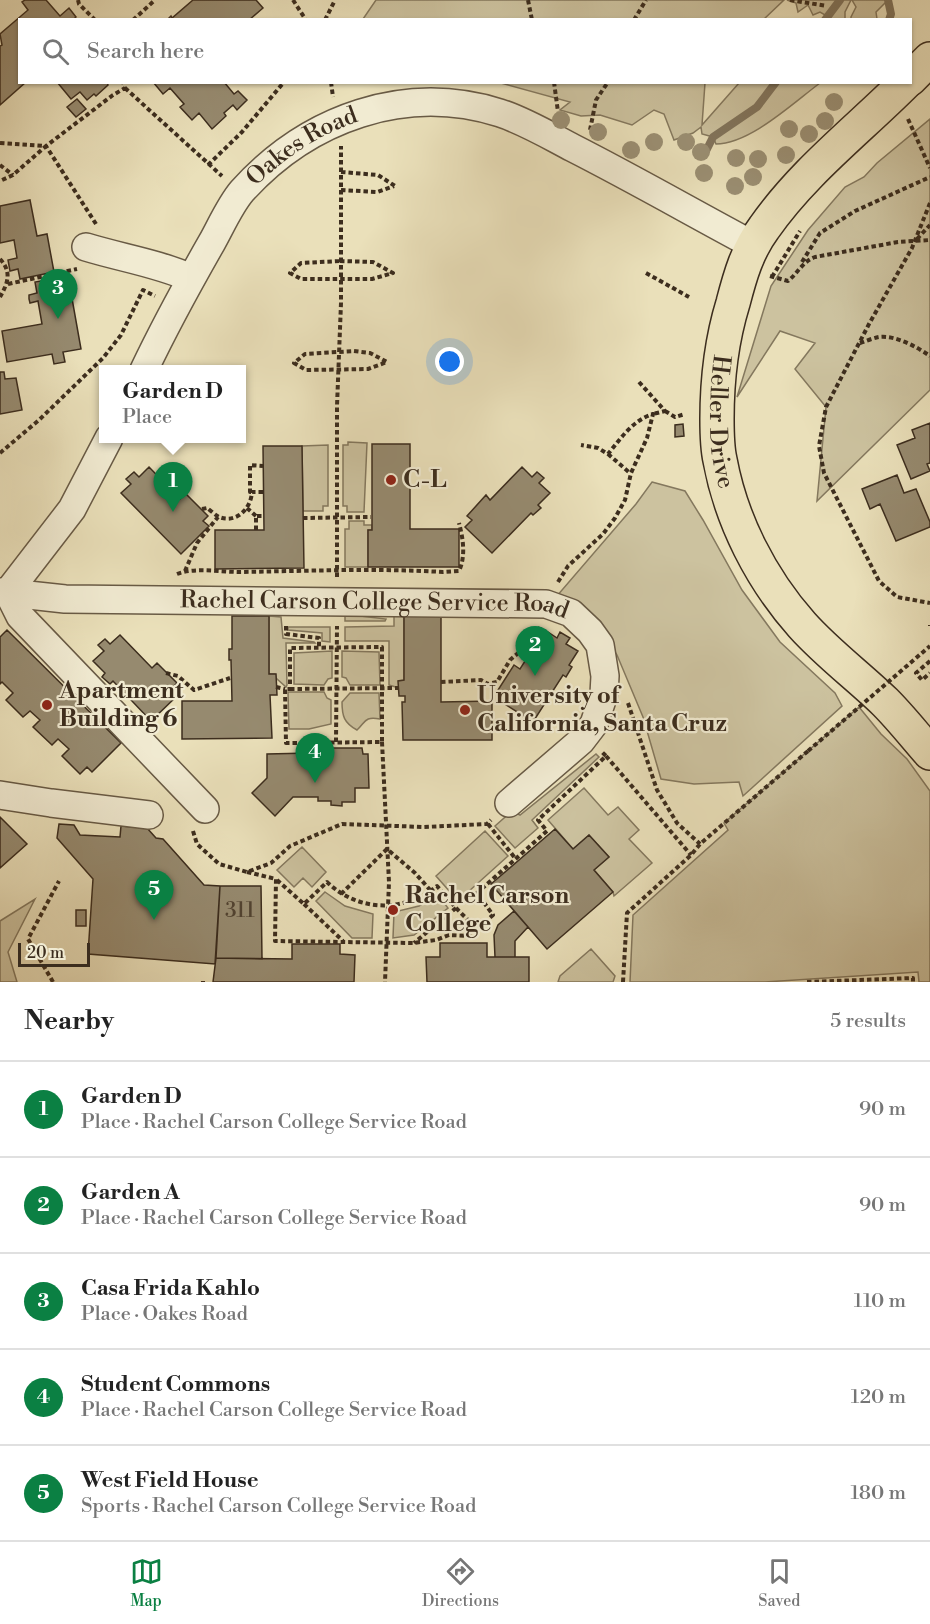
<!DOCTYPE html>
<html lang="en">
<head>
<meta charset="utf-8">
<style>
	body { margin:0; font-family:"Libre Bodoni",serif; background:#f6f6f6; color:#222 }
	.scale { position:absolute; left:18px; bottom:15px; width:72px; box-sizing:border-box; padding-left:6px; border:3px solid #3c2d1e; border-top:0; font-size:16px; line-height:21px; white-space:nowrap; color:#3c2d1e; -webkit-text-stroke:4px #f1ebd2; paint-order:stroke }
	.you { position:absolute; left:450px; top:362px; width:21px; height:21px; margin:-15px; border:4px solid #fff; border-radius:50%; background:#1a73e8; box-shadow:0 0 0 9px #1a73e833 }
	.badge { display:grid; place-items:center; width:39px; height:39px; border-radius:50%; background:#0b8043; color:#fff; font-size:20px; font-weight:700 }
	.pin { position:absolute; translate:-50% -50px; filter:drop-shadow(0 2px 3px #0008) }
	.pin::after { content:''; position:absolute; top:32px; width:21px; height:18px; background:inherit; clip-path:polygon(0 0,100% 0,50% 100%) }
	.popup { position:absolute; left:99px; top:365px; width:147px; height:78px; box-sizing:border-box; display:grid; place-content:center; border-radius:0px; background:#fff; filter:drop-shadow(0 2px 4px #0005); font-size:20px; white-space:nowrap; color:#767676 }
	.popup b { font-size:22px; color:#222 }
	.popup::after { content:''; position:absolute; left:50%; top:100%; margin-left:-12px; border:12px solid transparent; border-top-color:#fff }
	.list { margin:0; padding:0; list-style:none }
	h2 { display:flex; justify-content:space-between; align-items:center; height:78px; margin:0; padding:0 24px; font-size:26px }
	h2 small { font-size:20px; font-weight:400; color:#767676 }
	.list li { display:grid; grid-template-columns:39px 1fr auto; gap:18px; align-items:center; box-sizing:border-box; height:96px; padding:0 24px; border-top:2px solid #e0e0e0 }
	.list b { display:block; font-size:22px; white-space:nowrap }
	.list p { margin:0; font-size:20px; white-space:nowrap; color:#767676 }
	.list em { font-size:20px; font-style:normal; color:#767676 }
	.icon { flex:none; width:33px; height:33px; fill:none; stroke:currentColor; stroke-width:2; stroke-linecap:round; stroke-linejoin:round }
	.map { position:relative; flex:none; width:930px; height:982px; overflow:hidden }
	.search { position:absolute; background:#fff; box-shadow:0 2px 4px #0004; left:18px; right:18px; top:18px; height:66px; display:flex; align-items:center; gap:15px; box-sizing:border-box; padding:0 21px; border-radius:0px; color:#767676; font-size:22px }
	.sheet { height:558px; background:#fff }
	nav { display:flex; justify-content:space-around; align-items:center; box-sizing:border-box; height:84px; border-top:2px solid #e0e0e0; background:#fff; font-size:16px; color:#767676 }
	nav a { display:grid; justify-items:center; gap:3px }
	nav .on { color:#0b8043 }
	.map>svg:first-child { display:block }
	.green { fill:#ccc29f; stroke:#84785e; stroke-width:1.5 }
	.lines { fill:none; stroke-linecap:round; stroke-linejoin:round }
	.stream { stroke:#81745c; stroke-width:8 }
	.building { fill:#968a6f; stroke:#3c2d1e; stroke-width:1.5 }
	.minor-casing { stroke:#685a45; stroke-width:30 }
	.major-casing { stroke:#3c2d1e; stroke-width:36 }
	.path { stroke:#3c2d1e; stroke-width:4; stroke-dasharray:4.5 3; stroke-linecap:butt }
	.minor { stroke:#f1ebd2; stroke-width:27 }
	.major { stroke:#eae0ba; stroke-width:33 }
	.path-bridge { stroke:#3c2d1e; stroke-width:4; stroke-dasharray:4.5 3; stroke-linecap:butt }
	.tree { fill:#9a8e72 }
	.poi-dot { fill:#8f2418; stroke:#f1ebd2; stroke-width:2 }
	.labels { text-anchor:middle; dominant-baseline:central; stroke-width:4.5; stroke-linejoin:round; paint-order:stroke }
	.number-label { font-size:21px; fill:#524432 }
	.street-label { font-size:24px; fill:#3c2d1e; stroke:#f1ebd2 }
	.poi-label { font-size:24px; font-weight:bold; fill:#3c2d1e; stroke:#f1ebd2; text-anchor:start }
</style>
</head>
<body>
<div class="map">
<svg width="930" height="982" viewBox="0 0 930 982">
	<rect width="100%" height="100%" fill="#eae0ba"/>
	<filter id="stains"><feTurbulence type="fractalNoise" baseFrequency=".00333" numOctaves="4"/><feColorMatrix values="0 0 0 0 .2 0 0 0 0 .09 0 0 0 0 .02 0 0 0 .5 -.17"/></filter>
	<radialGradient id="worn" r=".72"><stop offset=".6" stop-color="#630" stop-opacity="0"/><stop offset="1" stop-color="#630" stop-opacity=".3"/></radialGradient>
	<path class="green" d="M376 0H784L763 20 363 19Z
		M787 0H851L845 12V19H832L820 12 813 15 808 5 798 12 796 3Z
		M852 0H888L876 12 877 19 851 20V17L856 7Z
		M501 83H705L702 125 739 83H820C793 103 750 144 716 144L713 137 702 134 701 127 693 133 674 140 664 114 654 110 632 125 600 115 581 116 560 110 570 102Z
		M930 119V390L817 501 826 407 795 369 815 343 780 331 737 397 771 286 808 230 845 187 864 177 877 163Z
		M348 442 367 443 364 512H347V506H343V445H348Z
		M328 445V506H323V511H303L302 446Z
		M652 482 685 491 703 520 742 590 780 642 835 693 842 706 743 796 739 782 694 784 661 779 643 717 617 655 596 623 556 597 636 504Z
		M349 521H364V525H372V530H368V567H345V529H349Z
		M345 607 352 615 386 619 385 621H345Z
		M394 612 404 615V680L399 688 389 685V641H345V627L394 626Z
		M269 616 281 617 283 638 314 642 315 643H286L287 685 286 687 276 678 275 674H269Z
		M288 627H330V642L322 641V633L288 630Z
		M332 651V678L328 679 324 685 294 684V653Z
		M342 651 379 652 380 685H350L346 678 342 677Z
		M288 692H324L327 698 331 700V724L309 729H289Z
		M350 693H379L380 719C364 716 366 722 357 730 344 723 342 716 342 702Z
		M859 707 881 734 907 759 930 791V982H919L918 972 765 982H630L633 915 728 830 724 823Z
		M596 754 599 757 532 820 538 828 515 848 495 826 512 811 520 815Z
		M584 788 608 815 618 807 639 830 629 839 652 863 614 896 613 892 594 870 609 857 589 835 573 849 548 820Z
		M485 831 508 856 458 901 436 876Z
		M302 847 326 872 312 887 303 878 294 887 277 870Z
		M325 892 345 906 373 914 372 938H352L316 901Z
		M438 895 448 908 414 935 393 938 394 912 419 906Z
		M35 899 8 952 17 982H0V921Z
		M591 949 615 976 613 982H558L560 976Z"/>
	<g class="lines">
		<path class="stream" d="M888 0 891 14 889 20
			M825 20 840 0
			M706 151 713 137 757 107 776 82"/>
	</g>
	<path class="building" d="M25 0H46L60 16 69 8 76 17 73 20H20V82H26L0 105V46L2 45 0 34 28 10 22 2Z
		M193 0H256L263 8 249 20H167L171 16 172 18Z
		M57 82H107L108 85 96 96 94 94 87 100 80 92 71 99Z
		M153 82H224L234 94 238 91 247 100 237 110 233 105 224 113 226 116 212 129 199 113 192 120 180 107 184 104 170 88 163 94Z
		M77 99 86 109 76 117 67 107Z
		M30 200 37 236 47 234 54 272 20 279 18 269 10 271 8 260 17 258 14 240 0 243V206Z
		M68 276 81 349 63 352 65 362 54 364 52 354 7 362 2 331 42 324 38 301 30 303 29 299V295L37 293 35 282Z
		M0 372H4L5 379 16 378 22 410 0 414Z
		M930 423V463L927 464 930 471 911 479 897 445 915 438 912 430Z
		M683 424 684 436 675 437V425Z
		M372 444H410V529H459V567H368V530H372Z
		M263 446H302L304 568 215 569V530H264Z
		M149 467 180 499 186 494 208 516 203 521 209 526 181 554 121 493 131 484 126 479 134 472 139 477Z
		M522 467 532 477 537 472 544 478 539 483 550 493 538 505 541 508 533 515 531 513 492 553 465 527 472 520 467 516 486 495 490 500Z
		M897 475 904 493 916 489 930 522V527L896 541 880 504 870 509 862 489Z
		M404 615 441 616V702L492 701V740H403L402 702H405V696H399L398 681 404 680Z
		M232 616H269V674H276L277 695H270L272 738 182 739V701H232L231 660H229V649H232Z
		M7 630 121 743 92 772 87 767 80 774 62 756 69 749 58 739 52 745 33 727 40 720 30 711 23 717 6 700 13 693 2 682 0 684V637Z
		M545 630 557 638 560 632 570 638 566 644 578 651 569 665 572 667 566 677 563 675 533 722 500 701 504 694 498 690 514 665 520 669Z
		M120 635 152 668 157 663 177 683 172 688 179 694 151 721 113 681 110 684 102 677 105 673 93 661 104 651 98 645 105 639 110 644Z
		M311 748H362L363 754H368L369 788H355V802H342V806L331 805V801H318V797H293L275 816 252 793 267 778V754L311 753Z
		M0 817 27 844 0 868Z
		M59 824 74 825 80 835 120 837 121 826 147 828 156 838 163 839 204 885 220 886 215 964 88 954 93 879 57 838Z
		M555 829 573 849 589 835 609 857 594 870 613 892 547 949 491 884Z
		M220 886H261L262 959 216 958Z
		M76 910H86V926H76Z
		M514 911 528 927 515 941V957H495L494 935 498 925Z
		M440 943H487V957H529V982H427L426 957H440Z
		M292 944H340V954L355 955 354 982H213L216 958 292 959Z"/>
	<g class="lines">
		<defs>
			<g id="minor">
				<path d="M86 247C122 258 157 263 191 278"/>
				<path id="s1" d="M144 370C165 326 188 284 212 242 221 226 230 205 242 191 308 118 405 83 500 113 525 121 550 136 573 148 634 179 693 213 753 245"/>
				<path id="s2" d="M0 592 65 599 546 604 571 613 590 631 600 645 605 676 604 694 594 724 581 741 509 803"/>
				<path d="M8 592 20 616 205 809"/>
				<path d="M8 592 72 509 109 438"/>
				<path d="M0 795 51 803 149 815"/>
			</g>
			<g id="major">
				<path d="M910 79 930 59"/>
				<path id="s3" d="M906 82C858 130 803 172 764 228 747 251 740 276 733 303 721 342 717 379 717 419 717 433 717 447 720 460 731 520 761 579 802 625 827 653 858 676 885 702 901 718 915 736 930 753"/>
			</g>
		</defs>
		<use href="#minor" class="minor-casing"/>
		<use href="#major" class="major-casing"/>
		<path class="path" d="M78 0 79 4 95 20
			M293 0 306 20
			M528 0 532 20
			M790 0 827 6
			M133 20 155 0
			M325 20 335 0
			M634 20 646 0
			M331 82 333 97
			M554 82 558 112
			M125 88 222 176
			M908 119 930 168
			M590 130 596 100 608 82
			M0 143 46 146 13 175 0 181
			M0 165 13 175
			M208 165 242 132 284 82
			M341 172 378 175 395 186
			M341 190 377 192 394 186
			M930 203 912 248 869 324 826 407 819 446 824 473 879 581 897 597 930 603
			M96 224 46 146 113 95 125 88 123 82
			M917 239 930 225
			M0 259C12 272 8 283 0 297
			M340 261 373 262 393 273 372 279H301L290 273 301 263Z
			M802 262 820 233 855 211 930 177
			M646 273 689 297
			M770 276 788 281C798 273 802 262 815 257L898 242 930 240
			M772 277 800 231
			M8 284 77 269
			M860 343C866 341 873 338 879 337 896 335 917 347 930 356
			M354 351 370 353 387 362 368 369 306 370 294 363 305 354Z
			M639 382 665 411 653 414
			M665 411 675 417 685 414
			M0 453 39 420 103 358 121 335 143 290 155 296
			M608 454 630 473
			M251 492H250V465L263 466
			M247 508 256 516
			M202 509 207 508C210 510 215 515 219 517 237 524 251 508 252 492H264
			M303 518 371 517
			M256 530V516H264
			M185 571 197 543 218 517
			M177 574C195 567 220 572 240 572 308 571 375 568 443 572L459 571C466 556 463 538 459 523
			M337 577V406L341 303V146
			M558 582 568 566 603 534 615 518 625 500 631 473 647 438 653 414C633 420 621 438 608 454L598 448 581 445
			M930 625V626
			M286 626V634L319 638V648
			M382 647V742L286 743 285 689H290V648Z
			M930 661 916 673 922 680 930 673
			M166 673 178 676 194 690 230 678
			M441 682 481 680 488 684 497 682 510 660 537 637 540 627
			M276 687 285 689
			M290 689 399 688
			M628 703 657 790 677 823 700 844
			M336 742 337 626
			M382 742 389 882 385 982
			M606 756 691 855
			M488 824 515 858
			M193 831 197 844 219 864 247 872 271 863 290 846 342 824 424 827 487 824 491 820
			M247 872 276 879 275 941 413 943 436 940 449 935 469 936 493 915 477 893 547 831 538 820 606 756 602 752
			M277 880 304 904 327 882C358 912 404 913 437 886L456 908 414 943
			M341 894 387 849 415 873 431 891
			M304 904 343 941
			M456 908 477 929
			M53 982 28 939 59 881
			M203 982V981
			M623 982 627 913 691 855 700 844 808 751
			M807 982 913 978V982"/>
		<use href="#minor" class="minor"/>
		<use href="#major" class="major"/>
		<path class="path-bridge" d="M808 751 930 646"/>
	</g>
	<g class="tree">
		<circle cx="834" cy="102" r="9"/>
		<circle cx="561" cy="120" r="9"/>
		<circle cx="825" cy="121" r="9"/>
		<circle cx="789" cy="129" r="9"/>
		<circle cx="598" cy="132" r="9"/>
		<circle cx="809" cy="134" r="9"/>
		<circle cx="654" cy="142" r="9"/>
		<circle cx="686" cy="142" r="9"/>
		<circle cx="631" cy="150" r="9"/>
		<circle cx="701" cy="152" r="9"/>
		<circle cx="786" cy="155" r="9"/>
		<circle cx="736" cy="158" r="9"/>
		<circle cx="758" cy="159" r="9"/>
		<circle cx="704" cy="173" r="9"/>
		<circle cx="753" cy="177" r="9"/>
		<circle cx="735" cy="186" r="9"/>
	</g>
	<g class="poi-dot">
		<circle cx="391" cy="480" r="6"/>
		<circle cx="47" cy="705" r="6"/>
		<circle cx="465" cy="710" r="6"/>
		<circle cx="393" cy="910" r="6"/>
	</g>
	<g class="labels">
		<g class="number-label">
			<text x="240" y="911">311</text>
		</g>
		<g class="street-label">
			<text stroke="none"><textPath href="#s1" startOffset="280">Oakes Road</textPath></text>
			<text stroke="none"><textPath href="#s3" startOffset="406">Heller Drive</textPath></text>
			<text stroke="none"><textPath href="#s2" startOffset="375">Rachel Carson College Service Road</textPath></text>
		</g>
		<g class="poi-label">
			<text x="403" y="480">C-L</text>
			<text x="59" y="691">Apartment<tspan x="59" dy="28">Building 6</tspan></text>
			<text x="477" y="696">University of<tspan x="477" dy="28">California, Santa Cruz</tspan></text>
			<text x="405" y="896">Rachel Carson<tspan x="405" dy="28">College</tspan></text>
		</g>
	</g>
	<rect width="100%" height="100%" filter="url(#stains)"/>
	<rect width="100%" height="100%" fill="url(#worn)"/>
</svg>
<div class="scale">20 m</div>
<div class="you"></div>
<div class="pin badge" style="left:173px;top:512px">1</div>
<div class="popup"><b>Garden D</b>Place</div>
<div class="pin badge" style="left:535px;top:676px">2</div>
<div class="pin badge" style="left:58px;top:319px">3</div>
<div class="pin badge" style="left:315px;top:783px">4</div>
<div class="pin badge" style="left:154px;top:920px">5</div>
<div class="search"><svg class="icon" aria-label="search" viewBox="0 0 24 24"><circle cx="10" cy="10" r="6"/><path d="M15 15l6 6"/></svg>Search here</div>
</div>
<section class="sheet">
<h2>Nearby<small>5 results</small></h2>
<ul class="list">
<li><span class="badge">1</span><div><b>Garden D</b><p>Place · Rachel Carson College Service Road</p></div><em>90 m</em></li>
<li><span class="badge">2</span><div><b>Garden A</b><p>Place · Rachel Carson College Service Road</p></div><em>90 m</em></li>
<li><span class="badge">3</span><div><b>Casa Frida Kahlo</b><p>Place · Oakes Road</p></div><em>110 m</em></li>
<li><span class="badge">4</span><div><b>Student Commons</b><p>Place · Rachel Carson College Service Road</p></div><em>120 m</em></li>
<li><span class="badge">5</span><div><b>West Field House</b><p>Sports · Rachel Carson College Service Road</p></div><em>180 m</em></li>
</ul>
</section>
<nav>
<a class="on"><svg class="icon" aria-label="map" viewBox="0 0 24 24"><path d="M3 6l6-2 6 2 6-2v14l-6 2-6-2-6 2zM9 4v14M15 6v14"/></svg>Map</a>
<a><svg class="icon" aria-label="directions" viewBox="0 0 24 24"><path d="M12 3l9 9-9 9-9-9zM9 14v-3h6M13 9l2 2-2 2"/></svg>Directions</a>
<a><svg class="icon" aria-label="saved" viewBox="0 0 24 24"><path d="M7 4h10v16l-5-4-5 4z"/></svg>Saved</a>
</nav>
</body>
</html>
